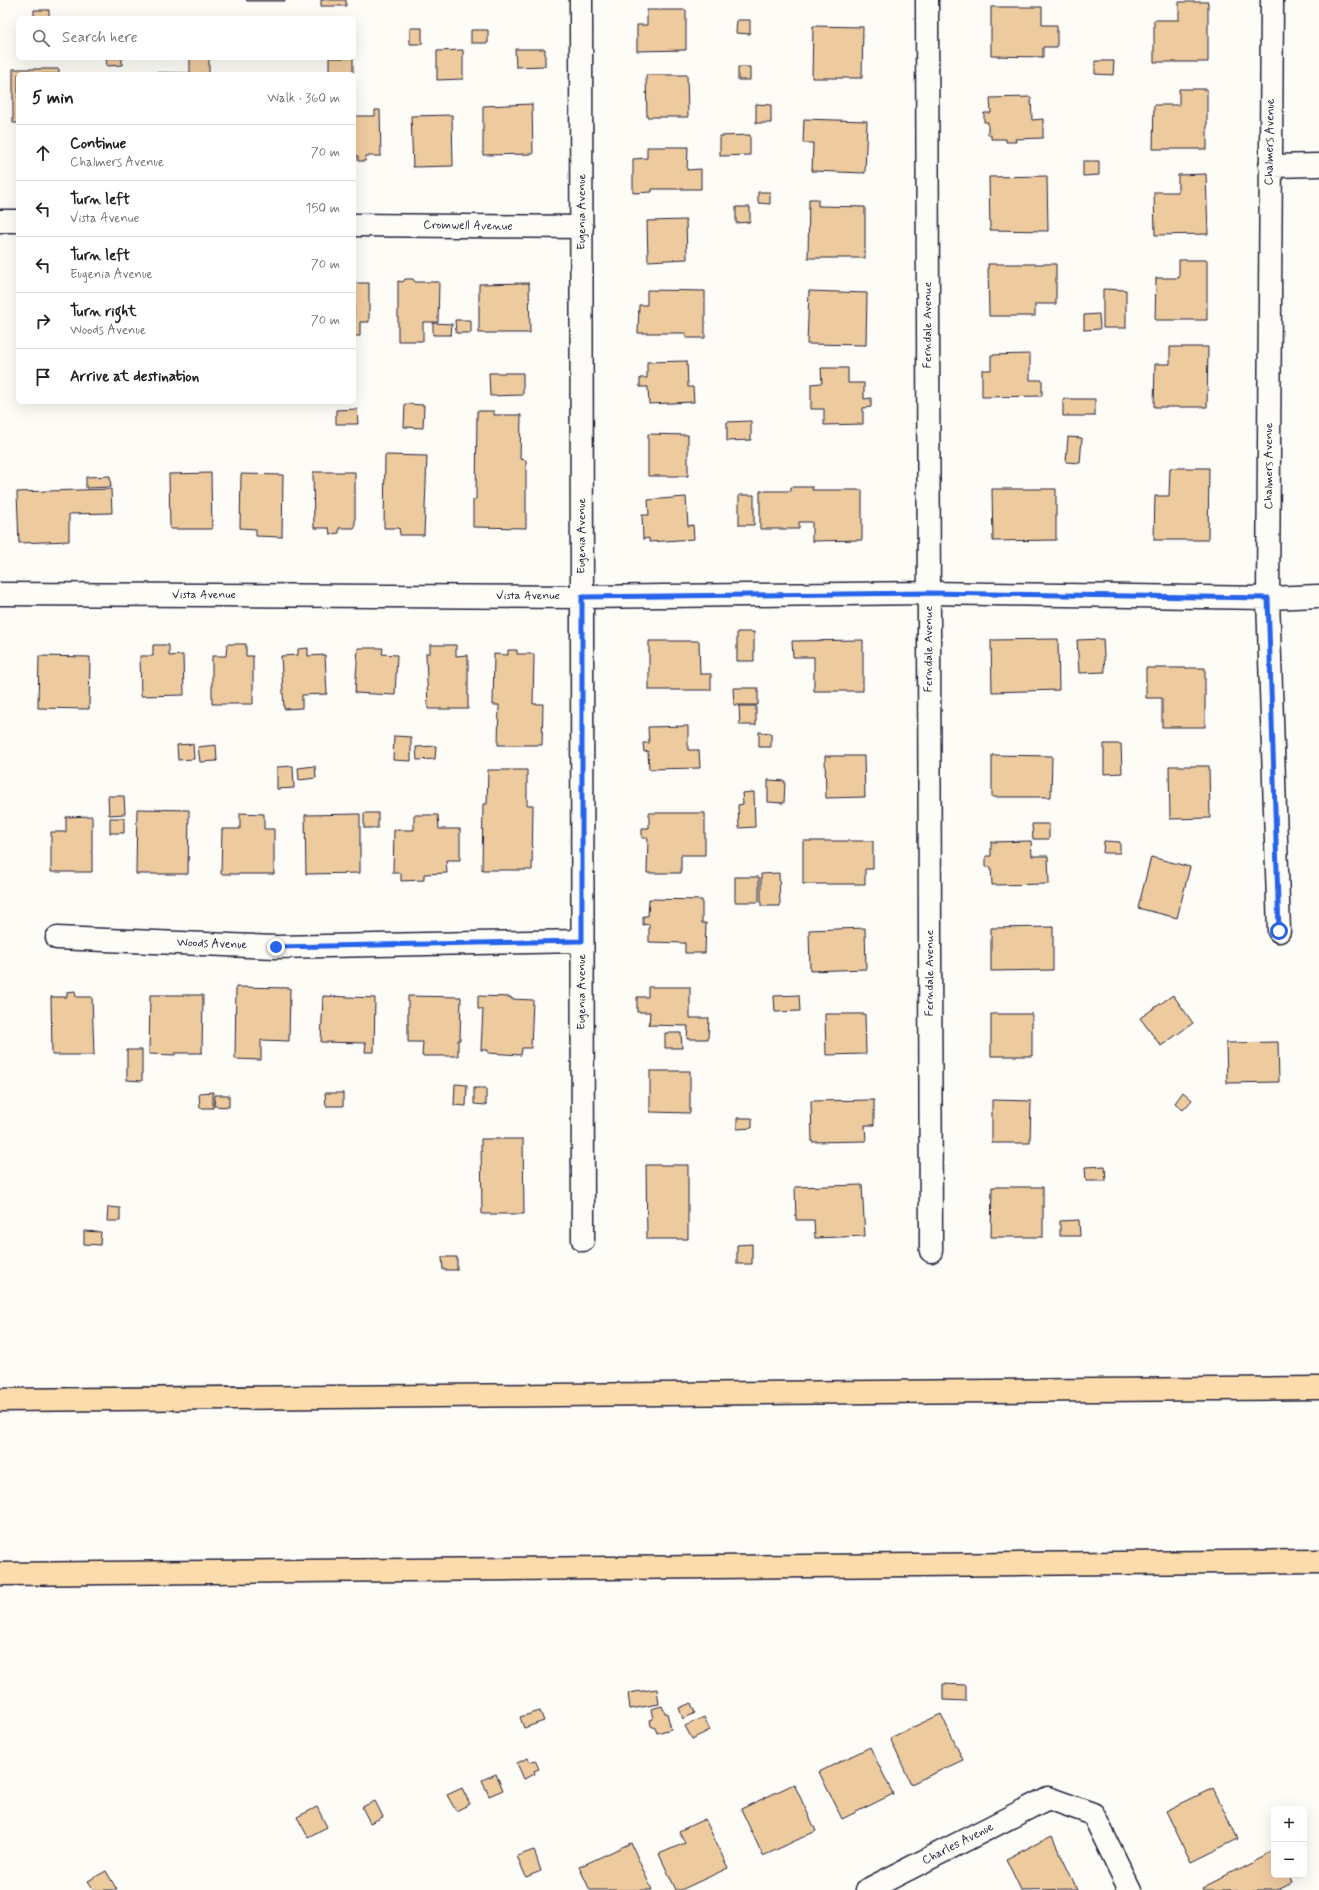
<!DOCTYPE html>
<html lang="en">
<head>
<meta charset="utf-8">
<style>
	body { margin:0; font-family:Mynerve,sans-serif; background:#f2f2f2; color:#222 }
	.controls { position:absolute; right:12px; bottom:12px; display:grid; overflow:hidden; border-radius:6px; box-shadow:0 4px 16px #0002 }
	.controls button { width:36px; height:36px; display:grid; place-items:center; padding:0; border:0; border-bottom:1px solid #e0e0e0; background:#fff; color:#222; font:20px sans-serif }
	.stop { position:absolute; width:12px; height:12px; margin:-9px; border:3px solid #2563eb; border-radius:50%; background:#fff }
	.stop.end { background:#2563eb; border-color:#fff; box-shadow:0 1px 4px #0008 }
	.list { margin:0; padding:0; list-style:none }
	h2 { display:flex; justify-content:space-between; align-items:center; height:52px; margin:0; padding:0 16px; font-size:17px }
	h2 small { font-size:13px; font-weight:400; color:#767676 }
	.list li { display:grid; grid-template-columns:26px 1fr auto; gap:12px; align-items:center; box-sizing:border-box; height:56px; padding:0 16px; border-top:1px solid #e0e0e0 }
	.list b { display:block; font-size:15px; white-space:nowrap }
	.list p { margin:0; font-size:13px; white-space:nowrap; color:#767676 }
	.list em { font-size:13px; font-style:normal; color:#767676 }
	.icon { flex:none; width:22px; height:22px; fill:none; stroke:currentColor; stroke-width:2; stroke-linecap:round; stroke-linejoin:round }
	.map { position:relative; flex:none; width:1319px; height:1890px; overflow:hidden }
	.search { position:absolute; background:#fff; box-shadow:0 4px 16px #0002; left:16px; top:16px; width:340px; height:44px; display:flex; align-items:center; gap:10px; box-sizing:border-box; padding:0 14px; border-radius:6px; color:#767676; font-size:15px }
	.panel { position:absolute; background:#fff; box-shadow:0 4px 16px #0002; left:16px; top:72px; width:340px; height:332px; border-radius:6px }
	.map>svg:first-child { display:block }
	.building { fill:#eeca9f; stroke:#22223b }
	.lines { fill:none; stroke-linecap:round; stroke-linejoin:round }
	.minor-casing { stroke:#22223b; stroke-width:25 }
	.motorway-casing { stroke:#22223b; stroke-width:25 }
	.minor { stroke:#fdfcf7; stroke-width:22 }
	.motorway { stroke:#fcdcac; stroke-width:22 }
	.route { stroke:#2563eb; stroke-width:5 }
	.labels { text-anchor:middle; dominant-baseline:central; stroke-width:4; stroke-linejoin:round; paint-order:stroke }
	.street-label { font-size:12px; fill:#22223b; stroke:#fdfcf7 }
</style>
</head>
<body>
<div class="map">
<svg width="1319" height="1890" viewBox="0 0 1319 1890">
	<rect width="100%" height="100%" fill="#fdfcf7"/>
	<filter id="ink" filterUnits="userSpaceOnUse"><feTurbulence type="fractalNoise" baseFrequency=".025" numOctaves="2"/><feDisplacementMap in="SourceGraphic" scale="8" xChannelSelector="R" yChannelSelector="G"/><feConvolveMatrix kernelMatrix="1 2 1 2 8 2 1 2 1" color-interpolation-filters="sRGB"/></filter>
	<g filter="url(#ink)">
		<path class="building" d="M246 0H285V1H247Z
			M321 0H346V6H321Z
			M1179 2H1208V62H1154V20H1179Z
			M991 7H1042V25H1057V47H1043V57L991 56Z
			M34 10H49V18H34Z
			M647 10H686V50L637 51V25H647Z
			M737 20H750V34L736 33Z
			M813 26 863 27 862 78H812Z
			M410 28H422V44H410Z
			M471 30H488V43H471Z
			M515 49H545V66L516 67Z
			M463 50V79L437 80V51Z
			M106 58H122V65L107 66Z
			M190 58H209V74H131L132 72 190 73Z
			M329 58H353V74H329Z
			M1095 61H1114L1113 75 1095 74Z
			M738 67H750V80H738Z
			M13 69H59V74H18V123H13Z
			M646 75H687L688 117H647Z
			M1179 89H1207V149H1153L1154 105H1179Z
			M1031 97 1032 120 1043 119V138L1015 139 1016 142H1006V139H991V135H988V122H984V113H991L990 98Z
			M532 104 533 154 483 155V106Z
			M756 104 771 105V123H756Z
			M375 110H380L381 156H366L365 161H358V156H354V116H375Z
			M452 115 453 166 413 167 411 116Z
			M804 119 867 121 865 173 812 171 813 143H803Z
			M750 135V155L720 156V136Z
			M647 147H688L687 170 701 169V189H652V192L633 193V159L647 158Z
			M1083 161H1099V175L1083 176Z
			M1206 174 1208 234 1155 235 1154 192H1178V175Z
			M1047 176 1048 231 990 230 989 177Z
			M758 192H770V204L758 203Z
			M809 199H818V206L865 207V258H808Z
			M736 207H750V222L736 223Z
			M686 220 687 259 648 261 647 221Z
			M1179 260H1207V320H1155L1156 278H1179Z
			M988 264H1056V304H1035V316H989Z
			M354 273V283H369V322H360V336H354Z
			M405 279H413L415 282H439L438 322H423V341H398V281L403 282Z
			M529 283 530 333H479V284Z
			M1103 289 1126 290V328H1103Z
			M647 290 705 291V338H686V333H638L639 305H647Z
			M809 291 867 293 866 345 807 344Z
			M1099 314 1100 329 1084 330V315Z
			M455 320H471V333H456Z
			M433 323 452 324 451 335H433Z
			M1170 347H1208L1207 407H1154L1155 364H1170Z
			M1030 354V380H1042V396L982 397V370H991V355Z
			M687 361 688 387H693L694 402 649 404 648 387H640V378H647V362Z
			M821 368H848V383H864V399L871 398V407L863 408V424L824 425V409H811V384L822 383Z
			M489 373H523V395L490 396Z
			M1063 399H1095V416H1063Z
			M405 404 424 405 423 428 404 427Z
			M357 409 358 424H336V410Z
			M477 411H494V415H521L520 459 526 460V528L473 527V500L476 499Z
			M751 421V440L727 441V422Z
			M648 434 688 435V476H648Z
			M1068 437 1082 438 1080 463 1066 462Z
			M385 455 427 456 424 535H400L399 528H384Z
			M1170 468H1209L1208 540H1154L1155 496H1169Z
			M313 472H355V528H339V533L330 534 329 528H314Z
			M211 473 212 529H170L169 474Z
			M241 474 283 475 282 537 256 536V529L240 528Z
			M110 476 111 487 86 488V477Z
			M791 487H813L812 490H862V540L812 541V522H799V529H760V491H791Z
			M111 489 112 513 69 514V541L19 543 17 492Z
			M992 489H1056V540L993 541Z
			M739 495H754V525H739Z
			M686 497 688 526 693 525 694 539 649 542V538L643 539 642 515H649L648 500Z
			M737 632H754V661H737Z
			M1058 639 1059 690 992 692 991 640Z
			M1103 639 1105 672 1079 673 1077 640Z
			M863 640V691H814V657H793L792 641Z
			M649 641H699L700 674H711V690H649Z
			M227 644H246V656H253V704H212V656H226Z
			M153 645H169V656L183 655 184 695 141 696 140 656H153Z
			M430 645H456V656L468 655V709H428L426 653H430Z
			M308 648V656L325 655 327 694 302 695V708L284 709 281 656 298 655V649Z
			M358 648H383L382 654 397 655 395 695 355 693Z
			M508 650H517V654H534L533 704H543L542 745H498L499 705H493L494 654 508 655Z
			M39 656 90 657 89 709 38 708Z
			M1146 668H1205V727H1162V698H1146Z
			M733 688H758V705H734Z
			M739 706H756V725H740Z
			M688 726V750H699L700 768 649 769 648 751 644 752 643 743H649L648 727Z
			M759 732 771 733V747H759Z
			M394 736 411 737V761L393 760Z
			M193 744 194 759 178 760 177 745Z
			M1104 744H1121L1122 773 1104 774Z
			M216 745 217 761 200 762 198 747Z
			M436 746 435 759 417 760 416 747Z
			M992 755 1052 756 1051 797H992Z
			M825 756H864L865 797 826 798Z
			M293 766 294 788 277 789V767Z
			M315 766 316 778 299 780 298 768Z
			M1169 766H1209L1210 818 1170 819Z
			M488 770H527V805H533L532 870H482L483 804H487Z
			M768 780 785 781 784 803 768 802Z
			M754 792 755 827 739 828 738 805 743 804 742 793Z
			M108 796H124L125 814 109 815Z
			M137 809 189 810 188 874H136Z
			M240 813 264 814V829H274V874H221L222 829H240Z
			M364 813H378V828H364Z
			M649 813H705V855H681V873H647L648 838H642V828H649Z
			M360 814V873L306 874 305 815Z
			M414 815H438L439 829H460V860H446L447 873 424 874V880L401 881V873H393L394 830H414Z
			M92 816V872H51V832H66V817Z
			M110 818H124V833H110Z
			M1032 824H1049V839H1033Z
			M803 841H873V869H865V884H803Z
			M1031 841 1032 856H1048L1049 884 992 885 991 867H986V856H991V842Z
			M1104 841 1120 842V853H1103Z
			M1151 857 1190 867 1177 918 1138 908Z
			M779 873 780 906H761V874Z
			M735 877H759V902H735Z
			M649 899 702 900V923H706L705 953H685V943L649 942V924L643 925V916H648Z
			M1053 927V970L991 971V928Z
			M865 928 866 969 810 971 809 930Z
			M236 987 290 988 289 1041 261 1040V1060L235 1059Z
			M648 987H690V1018H709L708 1039H687L688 1026 649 1025 650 1012H637V997H648Z
			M75 991 76 997H92L94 1055H52L51 997H67V992Z
			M150 995H203L202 1053H175V1055L149 1054Z
			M799 995 800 1011 775 1012 774 996Z
			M1173 995 1193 1023 1161 1046 1140 1018Z
			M323 996 375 998 374 1052H365L366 1043 321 1042Z
			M408 996 461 997 460 1040H458V1056H422L423 1042H408Z
			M478 996 511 997V999L533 1000 531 1048H522L521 1055 488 1053V1050H481L483 1009H478Z
			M825 1014H865L866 1054 826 1055Z
			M991 1014H1032V1056H991Z
			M665 1033H681L682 1048H665Z
			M1278 1042 1279 1082 1227 1083 1226 1043Z
			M127 1050H142V1081L127 1080Z
			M650 1071H690V1113L650 1112Z
			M455 1084 467 1085 466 1106 454 1105Z
			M474 1088H486V1105L474 1104Z
			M213 1092V1108H200L199 1093Z
			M1183 1092 1192 1100 1183 1110 1175 1103Z
			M325 1093H343V1106H326Z
			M215 1095H229V1107L214 1106Z
			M874 1100V1125H865L866 1141 812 1142 811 1101Z
			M992 1100 1031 1101 1030 1143H992Z
			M737 1118H752V1128L737 1129Z
			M481 1139H523L524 1214H482Z
			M646 1165H688V1239H647Z
			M1105 1166 1106 1181H1086L1085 1167Z
			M862 1185 865 1236 815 1238 814 1220H796L795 1187Z
			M992 1187H1043V1237H991Z
			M108 1207 120 1208V1221H107Z
			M1079 1220 1080 1236H1060V1221Z
			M84 1231 101 1232 100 1245 84 1244Z
			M752 1244V1264H737V1245Z
			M442 1257H457V1270H443Z
			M943 1684 966 1685V1701L943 1700Z
			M657 1689 659 1704 630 1709 628 1693Z
			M691 1703 695 1713 683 1719 679 1708Z
			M662 1706 665 1713H667L671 1729 657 1733 655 1728 651 1726 650 1720 653 1719 651 1709Z
			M540 1711 544 1721 524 1728 520 1717Z
			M941 1714 963 1760 911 1784 890 1738Z
			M704 1717 710 1730 692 1739 685 1726Z
			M870 1747 893 1794 842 1819 819 1772Z
			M528 1758 530 1762 535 1760 539 1769 534 1771 535 1774 524 1779 517 1763Z
			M496 1774 503 1790 489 1796 482 1780Z
			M794 1784 816 1831 763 1856 741 1809Z
			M462 1788 470 1804 456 1811 447 1795Z
			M1213 1788 1238 1839 1191 1862 1166 1811Z
			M375 1801 383 1817 370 1823 362 1807Z
			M317 1807 327 1827 308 1837 297 1817Z
			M705 1819 728 1868 681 1890H676L659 1854 685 1843 679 1831Z
			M1052 1836 1077 1889 1021 1890 1006 1859Z
			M631 1843 652 1890H590L579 1867Z
			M534 1850 541 1871 526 1877 517 1856Z
			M1274 1851V1875H1289L1292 1882 1276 1890H1203L1202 1888Z
			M106 1871 117 1890H94L88 1881Z"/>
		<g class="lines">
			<defs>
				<path id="minor" d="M581 0 583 1240
					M927 0 931 1251
					M1272 0 1268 598 1279 931
					M1270 166 1319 165
					M0 221H18
					M354 225 582 227
					M0 594 582 597 928 593 1268 598 1319 596
					M57 938 276 947 582 941
					M867 1890 1048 1798 1093 1814 1130 1890"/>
				<path id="motorway" d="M0 1400 1319 1388
					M0 1574 1319 1561"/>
			</defs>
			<use href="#minor" class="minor-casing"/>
			<use href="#motorway" class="motorway-casing"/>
			<use href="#minor" class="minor"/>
			<use href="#motorway" class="motorway"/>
		</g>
	</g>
	<g class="lines" filter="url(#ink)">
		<path class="route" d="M276 947 582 941V597L928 593 1268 598 1279 931"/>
	</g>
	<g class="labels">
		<g class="street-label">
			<text transform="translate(1270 142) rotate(-89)">Chalmers Avenue</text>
			<text transform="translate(582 212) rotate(-90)">Eugenia Avenue</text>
			<text transform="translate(468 226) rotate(1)">Cromwell Avenue</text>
			<text transform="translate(928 325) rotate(-90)">Ferndale Avenue</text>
			<text transform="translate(1269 466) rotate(-90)">Chalmers Avenue</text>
			<text transform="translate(582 536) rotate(-90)">Eugenia Avenue</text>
			<text x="204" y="595">Vista Avenue</text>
			<text x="528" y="596">Vista Avenue</text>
			<text transform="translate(929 649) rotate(-90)">Ferndale Avenue</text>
			<text transform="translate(212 944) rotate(2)">Woods Avenue</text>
			<text transform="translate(930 973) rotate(-90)">Ferndale Avenue</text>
			<text transform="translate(582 992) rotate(-90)">Eugenia Avenue</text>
			<text transform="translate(958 1844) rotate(-27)">Charles Avenue</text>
		</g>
	</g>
</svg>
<div class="controls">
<button>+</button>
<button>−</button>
</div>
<div class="stop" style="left:1279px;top:931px"></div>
<div class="stop end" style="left:276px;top:947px"></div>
<div class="search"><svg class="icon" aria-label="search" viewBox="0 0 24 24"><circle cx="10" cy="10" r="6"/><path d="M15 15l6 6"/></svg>Search here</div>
<section class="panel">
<h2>5 min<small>Walk · 360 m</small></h2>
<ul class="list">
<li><svg class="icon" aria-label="ahead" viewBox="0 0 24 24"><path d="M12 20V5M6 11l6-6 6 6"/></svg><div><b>Continue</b><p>Chalmers Avenue</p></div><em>70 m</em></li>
<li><svg class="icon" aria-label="left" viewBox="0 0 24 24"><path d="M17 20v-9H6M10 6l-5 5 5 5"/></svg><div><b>Turn left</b><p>Vista Avenue</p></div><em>150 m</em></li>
<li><svg class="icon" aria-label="left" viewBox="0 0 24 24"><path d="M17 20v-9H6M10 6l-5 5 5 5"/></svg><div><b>Turn left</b><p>Eugenia Avenue</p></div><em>70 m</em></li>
<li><svg class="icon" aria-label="right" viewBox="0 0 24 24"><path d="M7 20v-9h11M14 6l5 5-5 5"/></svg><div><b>Turn right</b><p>Woods Avenue</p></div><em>70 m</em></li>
<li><svg class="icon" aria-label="arrive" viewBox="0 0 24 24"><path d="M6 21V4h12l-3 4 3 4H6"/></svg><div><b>Arrive at destination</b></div></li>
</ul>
</section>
</div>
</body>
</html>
